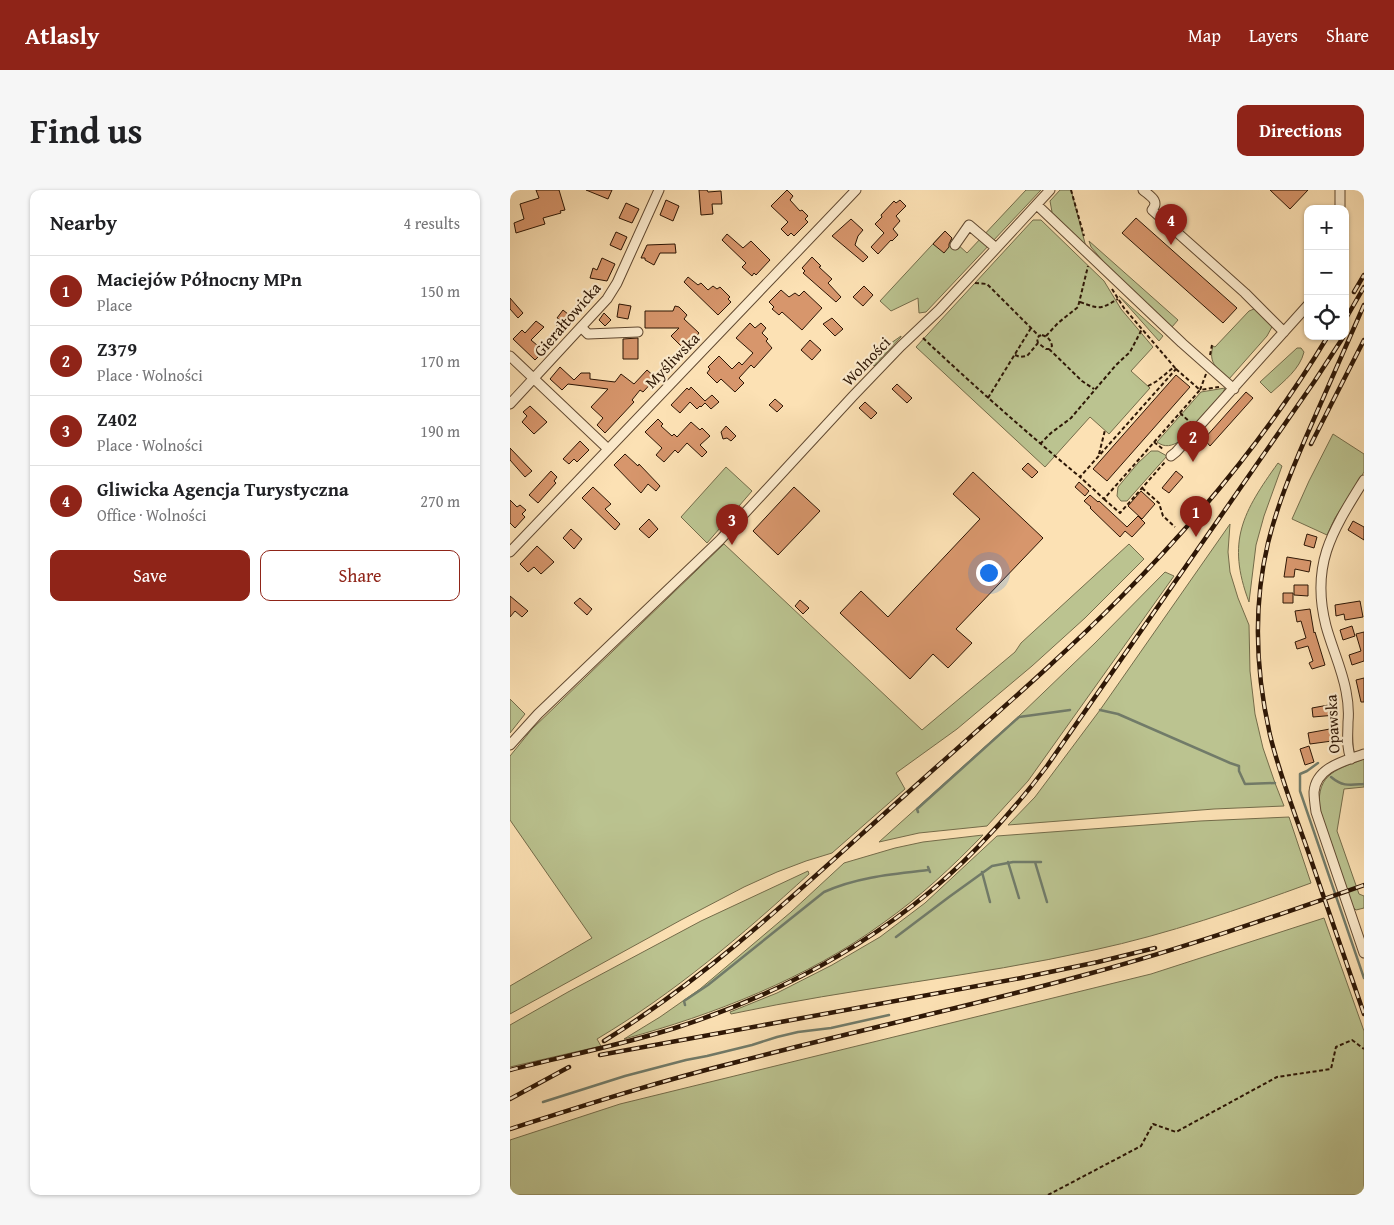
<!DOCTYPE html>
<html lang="en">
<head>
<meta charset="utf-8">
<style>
	body { margin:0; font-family:"Gentium Book Plus",serif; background:#f6f6f6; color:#202124 }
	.controls { position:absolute; right:15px; top:15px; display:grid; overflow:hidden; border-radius:10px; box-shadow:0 1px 4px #0004 }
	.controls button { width:45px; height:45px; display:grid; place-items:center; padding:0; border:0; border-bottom:1px solid #e0e0e0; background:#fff; color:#202124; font:25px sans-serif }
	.you { position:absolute; left:478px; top:382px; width:18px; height:18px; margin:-12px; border:4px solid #fff; border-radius:50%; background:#1a73e8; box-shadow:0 0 0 8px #1a73e833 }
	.badge { display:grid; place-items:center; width:32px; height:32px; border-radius:50%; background:#8f2418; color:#fff; font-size:16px; font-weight:700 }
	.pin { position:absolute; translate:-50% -41px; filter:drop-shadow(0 1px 2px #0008) }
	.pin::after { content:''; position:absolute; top:26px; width:18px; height:15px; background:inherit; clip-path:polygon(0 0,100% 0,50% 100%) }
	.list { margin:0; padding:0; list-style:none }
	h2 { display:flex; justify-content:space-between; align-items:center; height:65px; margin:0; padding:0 20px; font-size:21px }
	h2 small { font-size:16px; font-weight:400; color:#757577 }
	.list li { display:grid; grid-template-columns:32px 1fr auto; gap:15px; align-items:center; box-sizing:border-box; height:70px; padding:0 20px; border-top:1px solid #e0e0e0 }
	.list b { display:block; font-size:19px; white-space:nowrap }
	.list p { margin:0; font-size:16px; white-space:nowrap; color:#757577 }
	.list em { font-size:16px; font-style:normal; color:#757577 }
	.actions { display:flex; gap:10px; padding:15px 20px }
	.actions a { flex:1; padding:11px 0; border:1px solid #8f2418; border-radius:10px; text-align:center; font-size:18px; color:#8f2418 }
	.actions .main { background:#8f2418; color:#fff }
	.icon { flex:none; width:28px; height:28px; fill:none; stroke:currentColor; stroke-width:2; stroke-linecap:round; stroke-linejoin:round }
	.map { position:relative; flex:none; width:854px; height:1005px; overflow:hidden; border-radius:10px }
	header { display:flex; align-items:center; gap:30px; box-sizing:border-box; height:70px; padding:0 25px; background:#8f2418; color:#fff }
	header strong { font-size:24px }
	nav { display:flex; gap:28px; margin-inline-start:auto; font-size:18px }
	.intro { display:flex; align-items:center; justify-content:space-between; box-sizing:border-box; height:120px; padding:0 30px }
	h1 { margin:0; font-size:35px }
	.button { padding:12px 22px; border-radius:10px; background:#8f2418; color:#fff; font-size:18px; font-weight:700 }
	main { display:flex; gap:30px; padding:0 30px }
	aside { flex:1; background:#fff; border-radius:10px; box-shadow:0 1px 4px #0004 }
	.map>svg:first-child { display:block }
	.green { fill:#bbc390; stroke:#746c4a }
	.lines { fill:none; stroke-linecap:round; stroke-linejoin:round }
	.stream { stroke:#717b69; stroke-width:2.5 }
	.building { fill:#d7966c; stroke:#2d1605 }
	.minor-casing { stroke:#614931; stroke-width:11 }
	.path { stroke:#2d1605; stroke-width:2; stroke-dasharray:4 2.5; stroke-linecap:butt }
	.minor { stroke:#fdecce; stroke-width:9 }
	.rail-casing { stroke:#2d1605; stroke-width:4.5 }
	.rail { stroke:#fdecce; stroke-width:2.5; stroke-dasharray:8; stroke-linecap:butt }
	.labels { text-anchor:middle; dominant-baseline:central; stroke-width:4.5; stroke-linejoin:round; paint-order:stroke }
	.street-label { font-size:16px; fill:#2d1605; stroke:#fdecce }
</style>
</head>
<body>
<header>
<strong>Atlasly</strong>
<nav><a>Map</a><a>Layers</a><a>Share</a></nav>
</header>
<div class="intro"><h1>Find us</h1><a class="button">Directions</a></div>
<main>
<aside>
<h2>Nearby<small>4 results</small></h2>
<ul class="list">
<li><span class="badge">1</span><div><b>Maciejów Północny MPn</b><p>Place</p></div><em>150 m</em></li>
<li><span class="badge">2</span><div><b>Z379</b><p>Place · Wolności</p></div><em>170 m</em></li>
<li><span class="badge">3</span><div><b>Z402</b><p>Place · Wolności</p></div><em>190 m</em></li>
<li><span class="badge">4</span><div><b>Gliwicka Agencja Turystyczna</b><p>Office · Wolności</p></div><em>270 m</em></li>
</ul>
<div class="actions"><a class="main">Save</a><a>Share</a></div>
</aside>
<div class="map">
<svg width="854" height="1005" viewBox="0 0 854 1005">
	<rect width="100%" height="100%" fill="#fce1b4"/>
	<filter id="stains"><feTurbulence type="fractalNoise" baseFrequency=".004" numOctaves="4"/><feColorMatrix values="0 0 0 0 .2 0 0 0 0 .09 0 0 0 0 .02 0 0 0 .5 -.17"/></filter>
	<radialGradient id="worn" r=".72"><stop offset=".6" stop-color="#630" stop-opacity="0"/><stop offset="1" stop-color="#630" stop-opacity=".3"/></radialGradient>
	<path class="green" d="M516 0H531L416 122 409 123 408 108 381 121 370 111 434 42 457 63Z
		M550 0H561L576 57 541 23 542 22 540 11Z
		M523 30H531L594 91 611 119 643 157 621 181 640 198 599 244 580 227 535 277 406 157Z
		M579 51 668 130 662 137 598 77 581 57Z
		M609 106 653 146 649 151Z
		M744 119 748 120 763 135 757 146 719 189C707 179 698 173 703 156L705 157 739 121Z
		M391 146V147L364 176 362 172 363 168 367 163Z
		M787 158H791L794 162C790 179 774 191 761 203L750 192Z
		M715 198 711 207 670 251C662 256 655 258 647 252L691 202Z
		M823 244 854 264V282L825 328 817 345 782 329 799 291Z
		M641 261H648L657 266 617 311H611L607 306 608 297 628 273Z
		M768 273 772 276 754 326 746 355 739 412C716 351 733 322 768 273Z
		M216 277 242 301 197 353 171 327Z
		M720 334 718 362 720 382 728 408 739 435 740 481 745 524 753 558 765 593 774 616 704 619 498 635 525 607 590 520Z
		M214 354 412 540 505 462 511 453 619 354 634 369 575 428 522 476 447 539 386 583 395 599 322 663 296 671 267 682 234 697 171 730 0 824V796L82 748 0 630V566L22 539Z
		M655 382 664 386 518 591 477 636 409 643 369 652 508 527 585 453Z
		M0 509 15 524 0 543Z
		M854 569V597L834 599 827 641 849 704 854 706V718L846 720 841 715 810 625C805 585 822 581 854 569Z
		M779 627 801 693C730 719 658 744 584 760 464 787 341 798 221 824L220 822 267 803 322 775 370 747 415 713 487 646 690 631Z
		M473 645C442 677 410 707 373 733 298 788 203 825 114 849L150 827 190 799 281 722 334 673 385 658 413 652Z
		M298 681 299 684C231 746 166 802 87 849L91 856 0 877V835L58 802 191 731Z
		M814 728 854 841V1005H0V950L110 914 641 784Z"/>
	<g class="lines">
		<path class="stream" d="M590 520 608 524 720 573 729 576V581L735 594 765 593
			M808 573 797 581 790 584V601L854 788
			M821 587C833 597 840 595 854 594
			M408 622 407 619 509 527 560 520
			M498 672 509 708
			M525 672 537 712
			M418 677 420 682
			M472 682 480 712
			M386 747 439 707 482 676 503 672H531
			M175 815 174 811 198 795 314 702C347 687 383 684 418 680
			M33 912 115 886 176 870 197 866 242 855 267 847 288 842 321 838 379 825"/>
	</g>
	<path class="building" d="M26 0H49L55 20 50 21 51 23 33 28 35 34 6 43 4 33 14 29 10 14 29 8Z
		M76 0H102L98 9Z
		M189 0H197L198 2 211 1 212 14H202L203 24 191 25Z
		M277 0 283 6 280 10 290 21 292 20 298 26 295 29 298 32 284 46 281 43 278 46 271 39 278 32 261 16Z
		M760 0H798L780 19Z
		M156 10 169 16 163 31 150 25Z
		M390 10 396 16 386 26 390 31 383 39 388 45 382 51 381 50 368 64 361 57 374 43 365 34 372 27 371 25 384 11 386 13Z
		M116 13 129 19 122 33 109 28Z
		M626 28 727 118 713 133 612 43Z
		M341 29 353 40 348 46 345 55 358 67 353 72 322 46Z
		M435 41 442 48 439 54V57L434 63 423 54Z
		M106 42 117 47 111 60 100 55Z
		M217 44 233 58 241 51 260 70 246 85 244 83 242 86 232 77 236 73 212 50Z
		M165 54 166 63H150L144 75 135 70V68H131L137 55Z
		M302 67 311 76 309 77 322 89 318 93 331 107 326 112 293 83 295 81 292 78Z
		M92 68 105 74 97 91 80 88 83 78 87 80Z
		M178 87 188 95 191 93 198 100 203 96 207 99 210 97 220 107 218 109 221 112 208 125 174 92Z
		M354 96 363 105 353 116 343 107Z
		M271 100 279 107 285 103 289 106 294 101 312 118 292 140 272 122 269 125 262 119 264 117 259 112Z
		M0 108 13 123 8 128 0 119Z
		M109 114 121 116 118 129 107 127Z
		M165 116 169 117 177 125 174 129 189 143 175 160 161 146 169 138H135V121H163Z
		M53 120 64 129 54 141 46 135 50 130 47 128Z
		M94 123 101 130 95 136 89 130Z
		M322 128 333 139 325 146 313 134Z
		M26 131 34 137 21 150 34 161 25 170 3 149 12 140 15 143Z
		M240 133 245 138 251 133 256 138 252 143 258 149 256 151 262 158 244 178 241 175 229 188 234 193 225 202 211 189 207 193 197 183 200 179 198 177 209 166 222 179 229 172 232 175 243 163 226 148Z
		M128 148V169H113V149Z
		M300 150 311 160 302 170 291 160Z
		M50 177 64 190 71 183H80V189L105 192 111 184 124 194 137 180 146 188 133 202 130 200 122 210 124 212 95 243 87 235 93 228 81 217 98 199 58 194 52 200 40 189Z
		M666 185 680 197 597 291 583 279Z
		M387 194 402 208 397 213 382 199Z
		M181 197 195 211 202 205 209 212 201 219 195 213 191 217 190 216 187 219 180 212 170 223 161 215 177 198 179 200Z
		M736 202 743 208 700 256 694 249Z
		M265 209 273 216 267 222 259 215Z
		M355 212 367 223 361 229 349 218Z
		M20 216 37 232 24 244 12 232 17 226 13 222Z
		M148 229 153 234 151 236 162 246 164 244 167 247 181 232 190 240 192 238 200 246 190 255 197 262 192 267 177 253 168 263 165 260 154 272 146 265 152 258 135 242Z
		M216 236 226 246 221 251 217 248 213 249 211 242Z
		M70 251 79 260 67 272 64 269 59 274 53 269Z
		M0 258 22 281 15 287 0 270Z
		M115 264 128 276 129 274 150 296 146 301 138 294 131 303 104 275Z
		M518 273 528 282 522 288 512 279Z
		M41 281 47 287 44 291 46 293 28 313 19 305Z
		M666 281 673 287 659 303 652 298Z
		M463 282 533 348 446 439 462 453 438 478 423 464 400 489 330 423 351 401 378 427 389 415 470 329 443 304Z
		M569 292 579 301 575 306 565 297Z
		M83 297 101 314 95 319 110 334 105 340 72 308Z
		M284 297 310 321 268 365 243 341Z
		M631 301 645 314 632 329 618 316Z
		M580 305 588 312 589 311 617 337 628 326 635 333 622 347 615 341 610 347 580 318 581 317 574 311Z
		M0 310 7 317 10 315 16 320 12 324 15 327 5 338 0 333Z
		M139 329 148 339 139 348 129 339Z
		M843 331 854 337V350L838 340Z
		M61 339 72 349 64 359 53 348Z
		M797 344 807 347 804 358 794 355Z
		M27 356 44 372 31 384 24 377 18 382 10 374Z
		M777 367 801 371 799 382 785 379 784 387H774Z
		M784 395H798V406L784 405Z
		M773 403H783V413H773Z
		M0 406 18 421 12 427 5 421 0 427Z
		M70 408 82 419 77 425 64 413Z
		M290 410 299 418 293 424 285 416Z
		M850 411 853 427 835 430 834 424 826 426 825 415Z
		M800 419 804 443 805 442 815 475 802 479 799 473 803 471 798 456 787 459 785 452 796 448 791 431 787 432 785 421Z
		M842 436 845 446 833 450 830 440Z
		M854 442V471L842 475 839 465 851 461 846 444Z
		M854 488V512H851L846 490Z
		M824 514 826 525 803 527 802 518Z
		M820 539 822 551 800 554 798 543Z
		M799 556 804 572 795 575 790 559Z"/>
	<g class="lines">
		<defs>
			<path id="minor" d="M633 0C640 6 650 11 642 20L735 103 774 142
				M830 0V19
				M527 15 672 153 724 199
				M445 55 459 35 486 58
				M71 137 78 144 128 142
				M0 166 98 259
				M0 214 97 109 107 93 149 0
				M661 266 666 262 798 115
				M0 362 346 0
				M0 555 28 524 210 350 343 206 391 156 429 120 540 0
				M854 564C835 571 806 577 804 602 804 608 805 615 806 622L854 763
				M841 569C836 556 838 545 838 532 839 522 838 511 836 501 832 479 822 458 816 436 800 374 823 340 854 290"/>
		</defs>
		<use href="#minor" class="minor-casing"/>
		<path class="path" d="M561 0 574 46
			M465 93 477 94 529 146
			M602 99 614 118 666 179
			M570 112C590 119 589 120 608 109
			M532 145C538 147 541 150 542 156L539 159H536L528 153 527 149 529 146Z
			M536 146 548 133 568 117 578 76
			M413 148C464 196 516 242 570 287
			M539 159 572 191 584 199
			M505 165 510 167 517 166 528 153
			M700 165 702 155
			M666 179 690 200 594 309 570 287Z
			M696 184 690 200 709 197
			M638 196 647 191 664 177
			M478 208 521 138
			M670 223 681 233
			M644 252 654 260
			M530 254 541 243 561 228 606 175 620 162 632 139
			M589 264 595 240
			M632 298 649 313 653 326 665 337
			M594 309 610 323 655 272
			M538 1005 631 956 643 934 666 942 767 887 821 879 826 857 842 850 854 859"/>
		<use href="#minor" class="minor"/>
		<defs>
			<path id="rail" d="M844 102 854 85
				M854 115C835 159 815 203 796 247 781 282 767 316 758 353 743 416 746 483 760 545 770 586 786 627 800 667 818 719 836 772 854 824
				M835 130 854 97
				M801 254 854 150
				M94 851C204 783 298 692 394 606 467 540 543 476 612 406 690 327 761 241 818 146
				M90 865 511 788 588 772 645 758
				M0 880C55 866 111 855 165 838 278 802 386 742 468 657 493 631 516 604 537 576L804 192 834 146
				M0 909 59 877
				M0 939C75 915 150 891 227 872 344 841 462 816 578 784 671 759 763 727 854 695"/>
		</defs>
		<use href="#rail" class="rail-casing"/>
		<use href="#rail" class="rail"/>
	</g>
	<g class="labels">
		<g class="street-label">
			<text transform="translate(57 129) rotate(-49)">Gierałtowicka</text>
			<text transform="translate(162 170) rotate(-46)">Myśliwska</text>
			<text transform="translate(356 171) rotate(-46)">Wolności</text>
			<text transform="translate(822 534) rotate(-93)">Opawska</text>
		</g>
	</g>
	<rect width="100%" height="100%" filter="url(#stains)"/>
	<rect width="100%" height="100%" fill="url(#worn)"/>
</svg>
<div class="controls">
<button>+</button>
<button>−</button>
<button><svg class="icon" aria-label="locate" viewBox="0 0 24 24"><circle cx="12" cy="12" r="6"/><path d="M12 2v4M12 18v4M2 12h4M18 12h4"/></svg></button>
</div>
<div class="you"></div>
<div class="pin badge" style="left:686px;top:347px">1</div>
<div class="pin badge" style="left:683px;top:272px">2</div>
<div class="pin badge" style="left:222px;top:355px">3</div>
<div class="pin badge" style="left:661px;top:55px">4</div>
</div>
</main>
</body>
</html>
